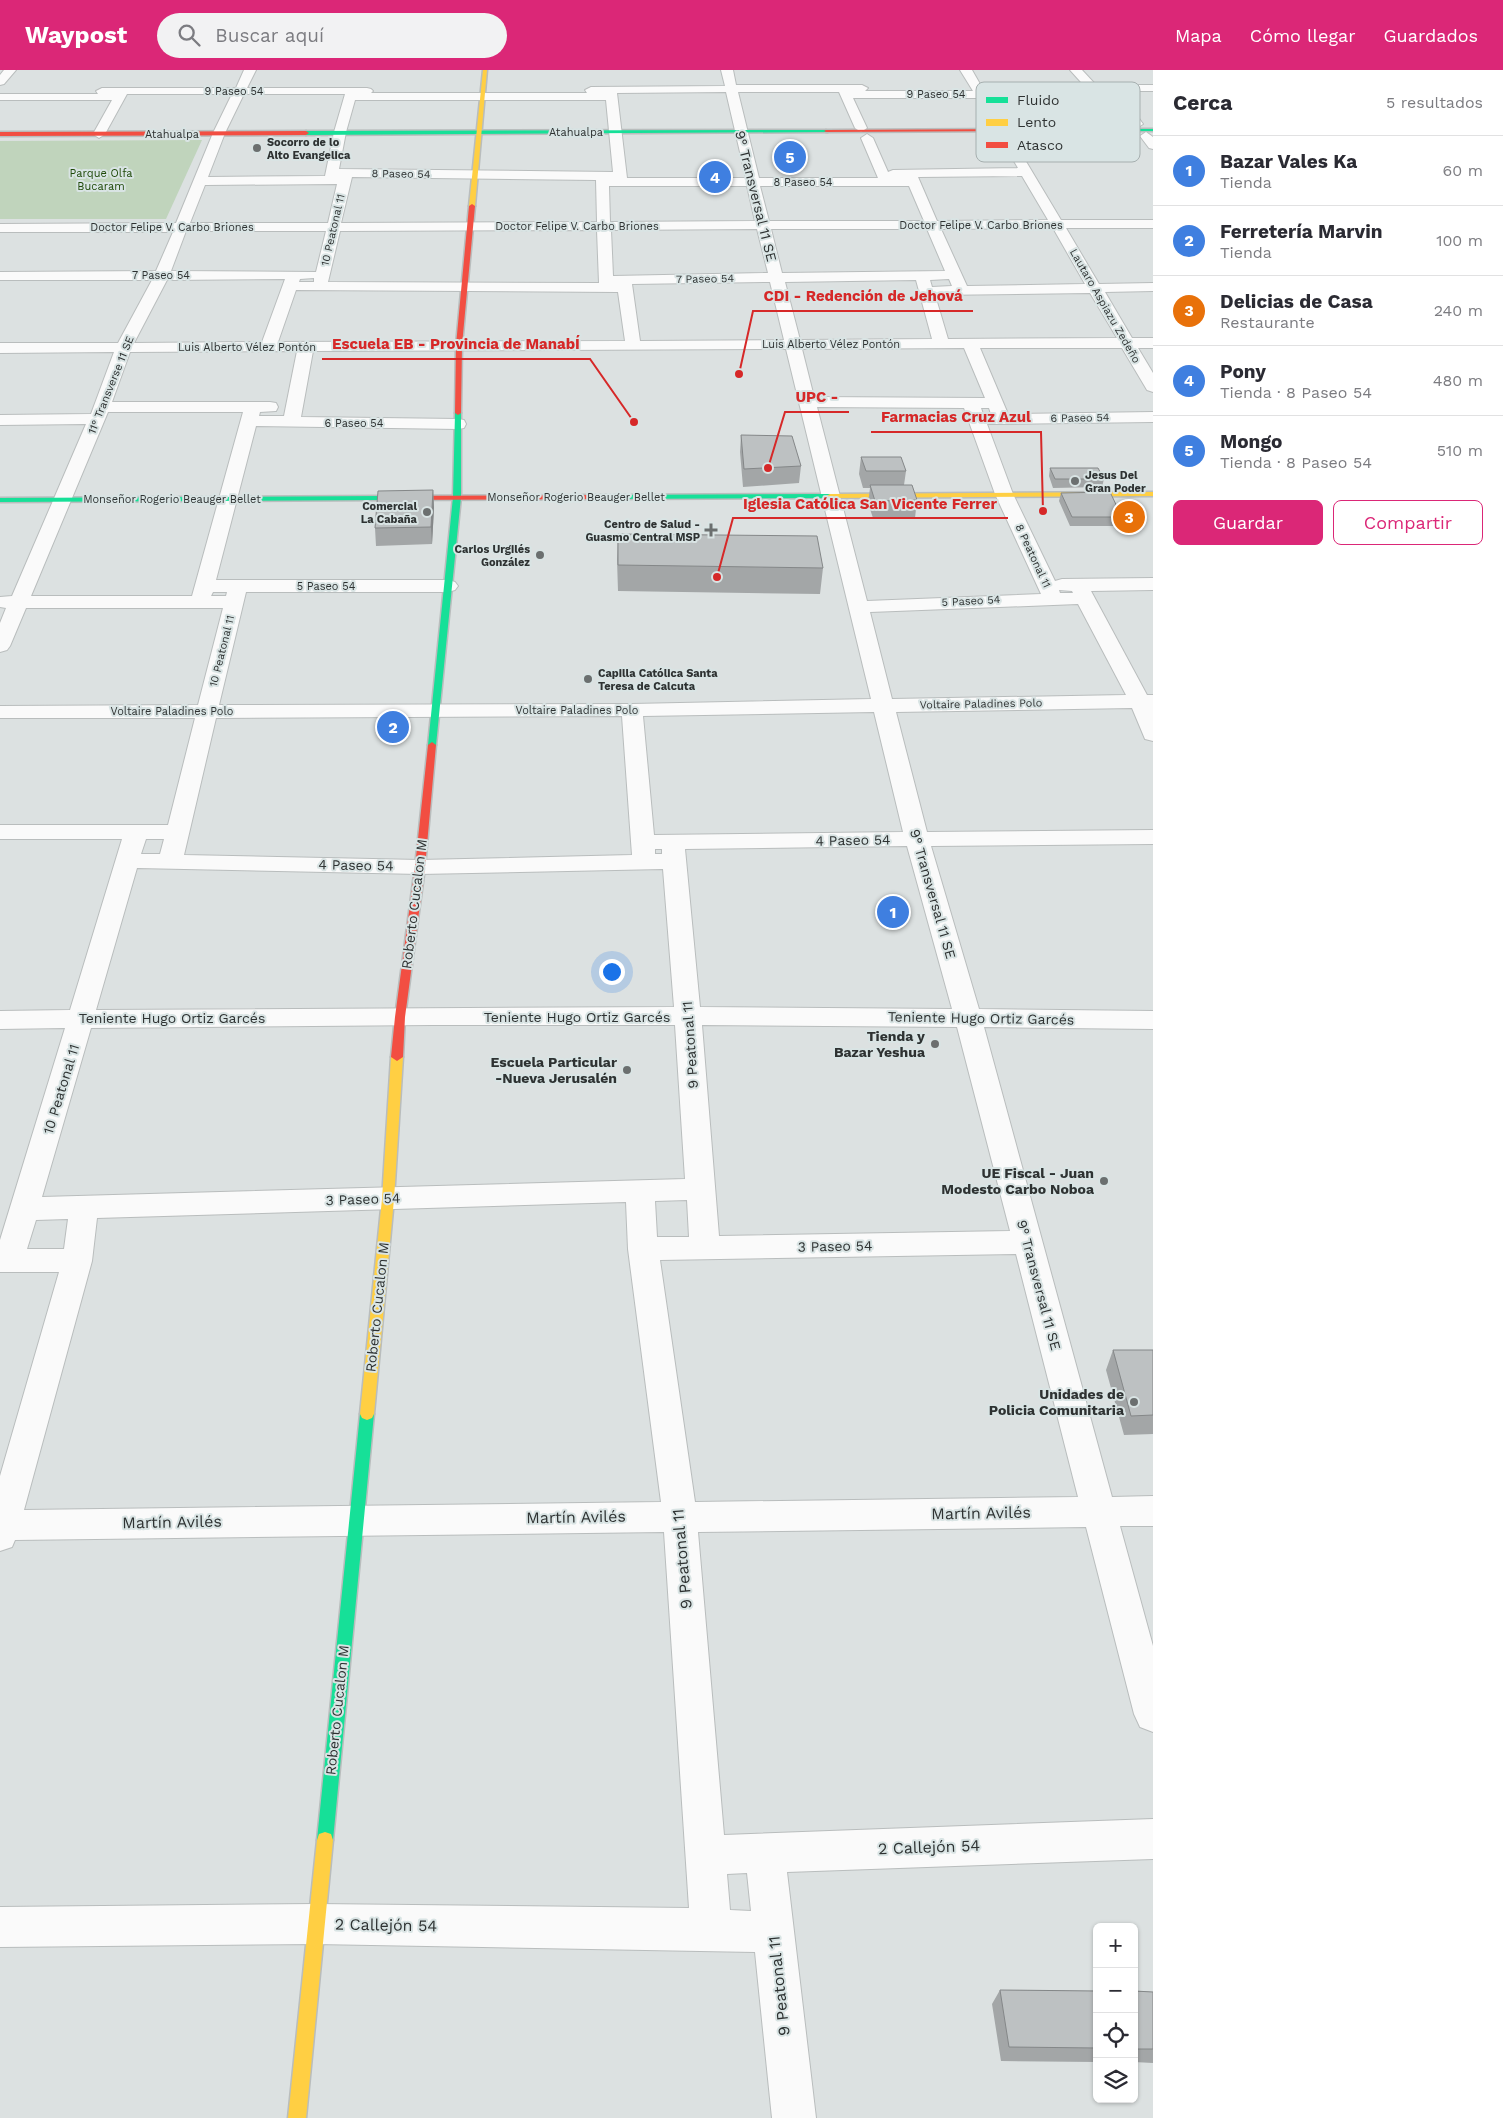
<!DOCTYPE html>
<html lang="es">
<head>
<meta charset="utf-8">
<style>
	body { margin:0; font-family:"Work Sans",sans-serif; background:#f2f2f3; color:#2b2b33 }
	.controls { position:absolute; right:15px; bottom:15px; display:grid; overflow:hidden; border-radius:8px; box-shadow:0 1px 4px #0004 }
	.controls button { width:45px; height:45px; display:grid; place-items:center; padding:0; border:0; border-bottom:1px solid #e1e1e2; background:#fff; color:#2b2b33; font:25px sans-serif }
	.you { position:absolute; left:611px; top:901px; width:18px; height:18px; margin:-12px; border:4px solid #fff; border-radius:50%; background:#1a73e8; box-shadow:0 0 0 8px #1a73e833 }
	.badge { display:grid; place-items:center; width:32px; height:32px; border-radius:50%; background:#db2777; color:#fff; font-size:16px; font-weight:700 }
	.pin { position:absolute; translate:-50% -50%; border:2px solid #fff; box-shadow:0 1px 5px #0006 }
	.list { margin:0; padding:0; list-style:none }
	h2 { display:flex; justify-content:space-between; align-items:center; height:65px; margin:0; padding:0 20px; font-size:21px }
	h2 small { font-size:16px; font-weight:400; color:#7c7c81 }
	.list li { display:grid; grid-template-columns:32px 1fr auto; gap:15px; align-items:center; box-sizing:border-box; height:70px; padding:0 20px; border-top:1px solid #e1e1e2 }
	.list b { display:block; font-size:19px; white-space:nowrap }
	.list p { margin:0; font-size:16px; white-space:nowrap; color:#7c7c81 }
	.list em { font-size:16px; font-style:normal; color:#7c7c81 }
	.actions { display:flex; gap:10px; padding:15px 20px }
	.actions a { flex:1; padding:11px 0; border:1px solid #db2777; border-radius:8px; text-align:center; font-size:18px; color:#db2777 }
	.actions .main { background:#db2777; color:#fff }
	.icon { flex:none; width:28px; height:28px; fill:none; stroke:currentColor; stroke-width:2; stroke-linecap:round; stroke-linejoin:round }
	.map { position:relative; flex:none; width:1153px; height:2048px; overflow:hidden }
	header { display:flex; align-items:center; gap:30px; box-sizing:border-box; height:70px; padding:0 25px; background:#db2777; color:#fff }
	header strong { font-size:24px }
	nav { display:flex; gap:28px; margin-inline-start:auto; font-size:18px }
	.search { width:350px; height:45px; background:#f2f2f3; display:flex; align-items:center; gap:12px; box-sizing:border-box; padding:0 18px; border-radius:28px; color:#7c7c81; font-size:19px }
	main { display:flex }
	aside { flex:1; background:#fff }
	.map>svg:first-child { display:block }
	.green { fill:#c0d4bc }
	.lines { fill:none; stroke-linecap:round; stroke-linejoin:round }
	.street-casing { stroke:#b9bdbd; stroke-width:2 }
	.fast-casing { stroke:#b9bdbd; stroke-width:3 }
	.slow-casing { stroke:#b9bdbd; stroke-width:3 }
	.jam-casing { stroke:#b9bdbd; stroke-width:3 }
	.street { fill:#fafafa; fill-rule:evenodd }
	.fast { fill:#16e098; fill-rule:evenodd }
	.slow { fill:#ffcf43; fill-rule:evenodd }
	.jam { fill:#f24e42; fill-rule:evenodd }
	.wall { fill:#a3a6a7 }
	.shaded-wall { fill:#848788 }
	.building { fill:#bdc1c2; stroke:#848788 }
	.poi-dot { fill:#6b6f6f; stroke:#d9e4e4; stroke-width:2 }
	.labels { text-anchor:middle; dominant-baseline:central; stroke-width:4; stroke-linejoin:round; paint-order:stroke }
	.far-street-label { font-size:11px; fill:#2e3232; stroke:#d9e4e4 }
	.far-poi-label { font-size:11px; font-weight:bold; fill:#2e3232; stroke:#d9e4e4; text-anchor:start }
	.far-park-label { font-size:11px; fill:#1f4a08; stroke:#d9e4e4 }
	.street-label { font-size:14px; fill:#2e3232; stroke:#d9e4e4 }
	.poi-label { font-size:14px; font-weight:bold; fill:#2e3232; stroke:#d9e4e4; text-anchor:end }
	.near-street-label { font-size:16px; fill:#2e3232; stroke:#d9e4e4 }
	.key { fill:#d9e4e4; stroke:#a6afaf; stroke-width:1 }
	.key-label { font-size:14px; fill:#2e3232 }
	.leader { fill:none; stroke:#d62828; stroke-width:2 }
	.callout-dot { fill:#d62828; stroke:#d9e4e4; stroke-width:2 }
	.callout-label { font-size:15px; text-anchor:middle; font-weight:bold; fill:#d62828; stroke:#d9e4e4; stroke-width:4; stroke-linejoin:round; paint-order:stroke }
</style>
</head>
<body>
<header>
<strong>Waypost</strong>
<div class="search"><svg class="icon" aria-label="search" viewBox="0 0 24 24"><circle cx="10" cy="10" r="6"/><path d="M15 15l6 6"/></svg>Buscar aquí</div>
<nav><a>Mapa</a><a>Cómo llegar</a><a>Guardados</a></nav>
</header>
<main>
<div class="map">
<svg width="1153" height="2048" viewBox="0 0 1153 2048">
	<rect width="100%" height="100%" fill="#dce1e1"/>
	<path class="green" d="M202 70 166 149H0V71Z"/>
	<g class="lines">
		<defs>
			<path id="street" d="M4 0H16L4 14 0 15V5Z
				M244 0H256L247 18H367L371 19 373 21 371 23H587L585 20 591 17 725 16 721 0H733L736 15H862L868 18 865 21H973L960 0H972L984 21H1089L1070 0H1082L1096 15H1153V21H1119L1143 54 1137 58 1133 57 1112 28H988L1061 150H1153V158H1066L1099 214 1153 213V221L1105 222 1132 268H1153V278H1138L1153 303V322L1147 320 1122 278H980L1008 344 1153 342V352L987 354 1013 424 1055 511 1062 509 1153 508V520L1091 521 1147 625H1153V671L1145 669 1132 638 896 642 927 762 1153 760V774L931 776 979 939 1153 941V959L984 957 1112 1427 1153 1426V1456H1120L1153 1576V1662L1140 1657 1134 1644 1086 1457 698 1462 724 1765 1153 1749V1789L787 1802 816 2048H772L755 1882 316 1874 0 1877V1837L316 1834 689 1838 664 1462 15 1470 12 1477 0 1481V1406L59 1202H0V1170L65 958 0 959V941L70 940 122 769H0V755H168L195 648H0V636L198 635 223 538H26L10 576 7 580 0 582V553L6 538 0 537V527L12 526 86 354 0 355V345L91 344 114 282 0 283V273H118L152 210H0V202L156 201 173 162H0V154L176 153 213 63 232 24H127L105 64 99 68 93 64 112 30H0V24H98L96 21 102 18H236ZM726 22 746 108H627L617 23ZM738 22H839L855 58 861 62 867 58 853 28H977L1018 98 893 100 888 102 873 68 867 64 861 68 878 108H759ZM244 24H345L334 62 325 106 208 107 225 63ZM355 30H606L613 102 339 99 346 62ZM1022 106 1048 150 937 151 918 107ZM352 107 596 110 597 152 341 153ZM337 114 328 153H190L205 115ZM609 116H747L755 151 610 152ZM760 116H909L924 151H769ZM1053 158 1085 214 967 216 941 159ZM757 159 768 203 613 206 611 160ZM771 159H927L945 201 782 203ZM597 160 599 213 328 212 340 161ZM186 161H326L316 202 171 201ZM314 208V212H299L300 209ZM285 209 262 272 134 273 167 210ZM949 209 952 216 932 217 930 210ZM916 210 932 269 800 270 785 212ZM770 212 784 270 640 271 632 214ZM296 220 618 222 625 271 278 272ZM1090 223 1117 268 948 269 935 225ZM964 278 985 328 814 327 802 279ZM786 279 871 629 632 634 219 635 246 522H448L455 520 458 516 455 512 448 510H216L256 356 458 359 464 358 466 354 464 350 458 349 301 347 313 281ZM297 281 284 346H259L260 342 276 341 278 337 276 333 270 332H112L130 282ZM817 337 964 338 995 424 1041 524 867 531ZM981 338H989L991 344H983ZM108 342H243L192 526H31ZM1059 520 1072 521 1073 523H1060ZM213 522H227L226 526H211ZM1078 534 1126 625 892 629 870 542ZM874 642 903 762 654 765 643 646ZM622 646 632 785 420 790 184 785 216 648ZM146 769H164L160 784H141ZM907 776 952 939 700 937 685 779ZM655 779H662V784H655ZM137 798 420 804 663 799 674 937 96 940ZM432 955H675L685 1109 42 1127 91 958ZM702 955 957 957 1010 1161 719 1166ZM687 1130 689 1167H657L655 1131ZM626 1132 628 1179 661 1432 24 1440 92 1191 97 1148ZM68 1149 64 1179H27L36 1150ZM1016 1184 1078 1427 695 1432 660 1190ZM747 1803 751 1841 730 1840 727 1804Z
				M1146 62 1153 67V79L1149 78 1140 66Z"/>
			<path id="fast" d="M1025 59H1153V61H1027Z
				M826 60 828 62 306 65 303 63 306 61Z
				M458 341 461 343V427L436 675 432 678 428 675 453 427 455 343Z
				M830 424H833V428L604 429 600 427 604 425Z
				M384 426 385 428 381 430 0 432V428Z
				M367 1338 372 1340 374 1344 333 1770 331 1776 325 1778 319 1776 317 1770 360 1344 362 1340Z"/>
			<path id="slow" d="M483 0H487L475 136 472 138 469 136Z
				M1153 422V426L830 428 826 426 830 424Z
				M397 983 403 987 394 1129 374 1344 372 1348 367 1350 362 1348 360 1344 382 1129 391 987Z
				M325 1762 331 1764 333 1770 306 2048H288L317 1770 319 1764Z"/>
			<path id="jam" d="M1027 59 1029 61 826 62 824 61 826 60Z
				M0 62 306 61 309 63 306 65 0 66Z
				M472 134 475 136 462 275 461 343 458 345 455 343 456 275 469 136Z
				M604 425H607V429L381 430 377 428 381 426Z
				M432 672 436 675 425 797 405 947 403 987 397 991 391 987 395 947 415 797 428 675Z"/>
		</defs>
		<use href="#street" class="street-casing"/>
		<use href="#fast" class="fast-casing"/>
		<use href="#slow" class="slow-casing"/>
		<use href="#jam" class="jam-casing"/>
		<use href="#street" class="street"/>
		<use href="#fast" class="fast"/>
		<use href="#slow" class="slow"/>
		<use href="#jam" class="jam"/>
	</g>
	<path class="wall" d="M741 365 801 396 799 413 743 417 740 382Z
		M861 387 906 401 904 415 917 430 915 448H873L868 433 870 418H863L859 404Z
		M1050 398 1104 409 1102 417 1053 418 1049 406Z
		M433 420 434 438 432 474 376 476 375 458Z
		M1061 423 1122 447 1119 456H1070L1059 431Z
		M618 464 823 498 820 524 618 521 617 490Z
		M1113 1280H1153V1364L1124 1365 1106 1300Z
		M1000 1920 1097 1921V1992L1001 1991 992 1934Z
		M1134 1921 1153 1922V1993L1134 1992Z"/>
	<path class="shaded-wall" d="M433 420 434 438 432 474 431 457Z"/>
	<path class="building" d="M741 365 792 366 801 396 744 399Z
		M861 387H901L906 401H866Z
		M1050 398H1098L1104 409H1055Z
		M870 415H912L917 430 875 431Z
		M433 420 431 457 375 458 378 421Z
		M1110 422 1122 447H1072L1061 423Z
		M618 464 817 466 823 498 618 495Z
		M1113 1280H1153V1345L1131 1346Z
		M1000 1920 1097 1921V1978L1009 1977Z
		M1134 1921 1153 1922V1979H1134Z"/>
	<g class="poi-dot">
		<circle cx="257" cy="78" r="5"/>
		<circle cx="1075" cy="411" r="5"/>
		<circle cx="427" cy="442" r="5"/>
		<path d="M708.5 452.5h5v5h5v5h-5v5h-5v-5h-5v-5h5z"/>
		<circle cx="540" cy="485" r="5"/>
		<circle cx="588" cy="609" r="5"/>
		<circle cx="935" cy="974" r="5"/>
		<circle cx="627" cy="1000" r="5"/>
		<circle cx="1104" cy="1111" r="5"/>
		<circle cx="1134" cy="1332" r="5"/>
	</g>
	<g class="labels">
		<g class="far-street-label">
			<text x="234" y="21">9 Paseo 54</text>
			<text x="936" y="24">9 Paseo 54</text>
			<text x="576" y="62">Atahualpa</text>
			<text x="172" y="64">Atahualpa</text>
			<text transform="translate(401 104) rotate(1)">8 Paseo 54</text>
			<text x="803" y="112">8 Paseo 54</text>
			<text x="981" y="155">Doctor Felipe V. Carbo Briones</text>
			<text x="577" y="156">Doctor Felipe V. Carbo Briones</text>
			<text x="172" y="157">Doctor Felipe V. Carbo Briones</text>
			<text transform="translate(333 160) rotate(-77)">10 Peatonal 11</text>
			<text x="161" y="205">7 Paseo 54</text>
			<text transform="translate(705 209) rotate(-1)">7 Paseo 54</text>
			<text transform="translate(1105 236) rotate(60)">Lautaro Aspiazu Zedeño</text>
			<text x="831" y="274">Luis Alberto Vélez Pontón</text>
			<text x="247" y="277">Luis Alberto Vélez Pontón</text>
			<text transform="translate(111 315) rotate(-68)">11° Transverse 11 SE</text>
			<text transform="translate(1080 348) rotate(-1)">6 Paseo 54</text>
			<text x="354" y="353">6 Paseo 54</text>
			<text x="576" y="427">Monseñor Rogerio Beauger Bellet</text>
			<text x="172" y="429">Monseñor Rogerio Beauger Bellet</text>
			<text transform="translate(1033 486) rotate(65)">8 Peatonal 11</text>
			<text x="326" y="516">5 Paseo 54</text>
			<text transform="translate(971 531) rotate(-3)">5 Paseo 54</text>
			<text transform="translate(222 581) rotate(-76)">10 Peatonal 11</text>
			<text transform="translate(981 634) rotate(-1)">Voltaire Paladines Polo</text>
			<text x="577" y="640">Voltaire Paladines Polo</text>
			<text x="172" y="641">Voltaire Paladines Polo</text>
		</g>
		<g class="far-poi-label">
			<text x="267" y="72">Socorro de lo<tspan x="267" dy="13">Alto Evangelica</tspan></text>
			<text x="1085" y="405">Jesus Del<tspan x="1085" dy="13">Gran Poder</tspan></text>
			<text x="417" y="436" text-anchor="end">Comercial<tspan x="417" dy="13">La Cabaña</tspan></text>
			<text x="700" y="454" text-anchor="end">Centro de Salud -<tspan x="700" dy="13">Guasmo Central MSP</tspan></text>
			<text x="530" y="479" text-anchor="end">Carlos Urgilés<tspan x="530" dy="13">González</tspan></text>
			<text x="598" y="603">Capilla Católica Santa<tspan x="598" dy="13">Teresa de Calcuta</tspan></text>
		</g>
		<g class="far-park-label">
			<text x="101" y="103">Parque Olfa<tspan x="101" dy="13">Bucaram</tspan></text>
		</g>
		<g class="street-label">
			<text transform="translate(756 126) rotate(76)">9° Transversal 11 SE</text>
			<text transform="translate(853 770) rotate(-1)">4 Paseo 54</text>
			<text transform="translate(356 795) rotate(1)">4 Paseo 54</text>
			<text transform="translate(933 824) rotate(74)">9° Transversal 11 SE</text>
			<text transform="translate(414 834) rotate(-83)">Roberto Cucalon M</text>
			<text x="577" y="947">Teniente Hugo Ortiz Garcés</text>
			<text x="172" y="948">Teniente Hugo Ortiz Garcés</text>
			<text transform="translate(981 948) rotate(1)">Teniente Hugo Ortiz Garcés</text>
			<text transform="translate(690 975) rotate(-94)">9 Peatonal 11</text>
			<text transform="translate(61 1019) rotate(-73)">10 Peatonal 11</text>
			<text transform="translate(363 1129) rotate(-2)">3 Paseo 54</text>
			<text transform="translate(835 1176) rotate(-1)">3 Paseo 54</text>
			<text transform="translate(1039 1215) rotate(75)">9° Transversal 11 SE</text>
			<text transform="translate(377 1237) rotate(-84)">Roberto Cucalon M</text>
			<text transform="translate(337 1640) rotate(-84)">Roberto Cucalon M</text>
		</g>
		<g class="poi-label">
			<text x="925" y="966">Tienda y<tspan x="925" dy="16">Bazar Yeshua</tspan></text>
			<text x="617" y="992">Escuela Particular<tspan x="617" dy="16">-Nueva Jerusalén</tspan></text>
			<text x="1094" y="1103">UE Fiscal - Juan<tspan x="1094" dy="16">Modesto Carbo Noboa</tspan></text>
			<text x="1124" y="1324">Unidades de<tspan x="1124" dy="16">Policia Comunitaria</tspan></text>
		</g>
		<g class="near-street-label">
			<text transform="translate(981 1443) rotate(-1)">Martín Avilés</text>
			<text transform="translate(576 1447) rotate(-1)">Martín Avilés</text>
			<text transform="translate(172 1452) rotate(-1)">Martín Avilés</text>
			<text transform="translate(682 1489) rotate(-95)">9 Peatonal 11</text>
			<text transform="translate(929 1777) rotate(-2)">2 Callejón 54</text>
			<text transform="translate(386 1855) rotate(1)">2 Callejón 54</text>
			<text transform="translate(779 1916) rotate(-96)">9 Peatonal 11</text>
		</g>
	</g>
	<rect x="976" y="12" width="164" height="80" rx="8" class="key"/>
	<rect x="986" y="27" width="22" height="6" fill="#16e098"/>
	<rect x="986" y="49" width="22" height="7" fill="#ffcf43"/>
	<rect x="986" y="72" width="22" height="6" fill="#f24e42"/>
	<g class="key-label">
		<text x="1017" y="35">Fluido</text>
		<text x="1017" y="57">Lento</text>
		<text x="1017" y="80">Atasco</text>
	</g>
	<path class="leader" d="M739 304L753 241H973M634 352L590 289H322M768 398L785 342H849M1043 441L1041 362H871M717 507L733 448H1008"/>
	<g class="callout-dot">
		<circle cx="739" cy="304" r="5"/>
		<circle cx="634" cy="352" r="5"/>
		<circle cx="768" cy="398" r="5"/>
		<circle cx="1043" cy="441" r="5"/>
		<circle cx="717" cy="507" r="5"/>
	</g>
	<g class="callout-label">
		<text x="863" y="231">CDI - Redención de Jehová</text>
		<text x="456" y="279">Escuela EB - Provincia de ManabÍ</text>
		<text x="817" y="332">UPC -</text>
		<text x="956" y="352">Farmacias Cruz Azul</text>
		<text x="870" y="439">Iglesia Católica San Vicente Ferrer</text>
	</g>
</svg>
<div class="controls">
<button>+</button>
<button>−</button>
<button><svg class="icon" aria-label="locate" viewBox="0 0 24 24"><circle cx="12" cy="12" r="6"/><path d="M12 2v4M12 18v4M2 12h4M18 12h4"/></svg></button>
<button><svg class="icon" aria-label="layers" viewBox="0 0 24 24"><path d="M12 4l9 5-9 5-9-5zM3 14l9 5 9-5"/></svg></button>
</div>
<div class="you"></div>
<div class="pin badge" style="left:893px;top:842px;background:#3f7fe0">1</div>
<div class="pin badge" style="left:393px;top:657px;background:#3f7fe0">2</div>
<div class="pin badge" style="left:1129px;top:447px;background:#e8710a">3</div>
<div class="pin badge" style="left:715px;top:107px;background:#3f7fe0">4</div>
<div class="pin badge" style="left:790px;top:87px;background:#3f7fe0">5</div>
</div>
<aside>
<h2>Cerca<small>5 resultados</small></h2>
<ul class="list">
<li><span class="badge" style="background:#3f7fe0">1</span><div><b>Bazar Vales Ka</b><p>Tienda</p></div><em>60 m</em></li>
<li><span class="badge" style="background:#3f7fe0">2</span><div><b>Ferretería Marvin</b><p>Tienda</p></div><em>100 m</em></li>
<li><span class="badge" style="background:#e8710a">3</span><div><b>Delicias de Casa</b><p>Restaurante</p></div><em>240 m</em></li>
<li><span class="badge" style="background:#3f7fe0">4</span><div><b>Pony</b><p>Tienda · 8 Paseo 54</p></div><em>480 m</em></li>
<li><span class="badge" style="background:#3f7fe0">5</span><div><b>Mongo</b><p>Tienda · 8 Paseo 54</p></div><em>510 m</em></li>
</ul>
<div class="actions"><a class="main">Guardar</a><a>Compartir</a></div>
</aside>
</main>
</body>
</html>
